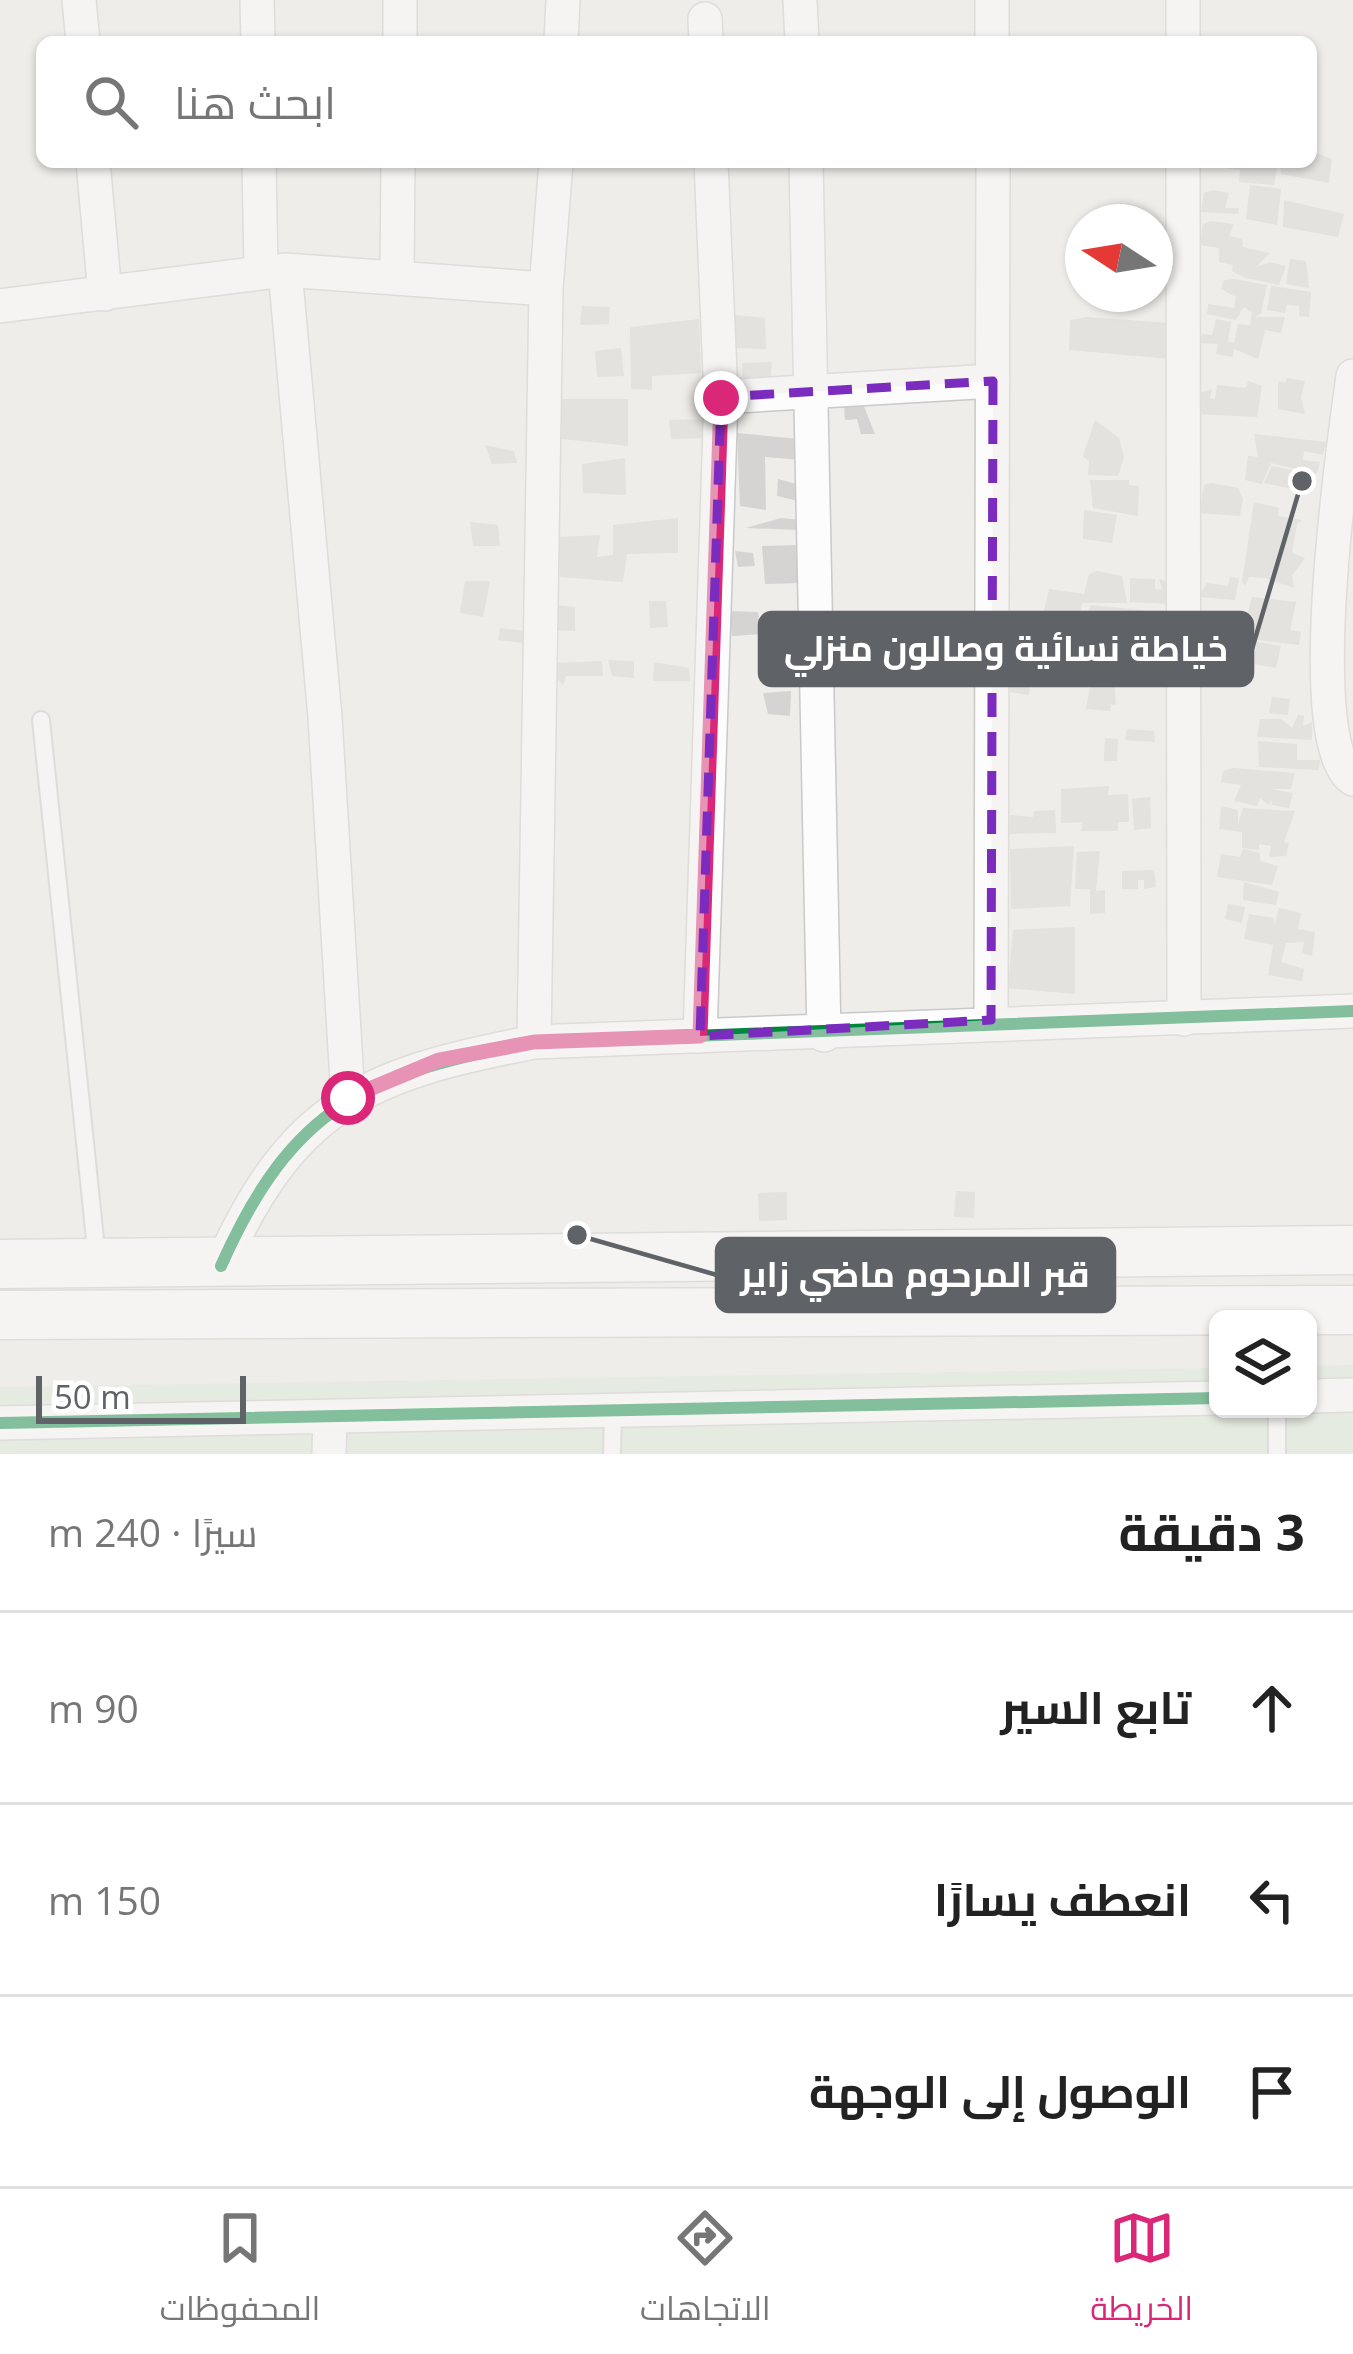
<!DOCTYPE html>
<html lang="ar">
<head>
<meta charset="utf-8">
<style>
	body { margin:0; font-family:"Open Sans",Cairo,sans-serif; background:#f2f2f2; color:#222; direction:rtl }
	.controls { position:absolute; right:36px; bottom:36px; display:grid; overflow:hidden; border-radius:18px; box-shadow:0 3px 9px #0004 }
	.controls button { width:108px; height:108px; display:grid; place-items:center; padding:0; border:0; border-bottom:3px solid #e0e0e0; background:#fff; color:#222; font:60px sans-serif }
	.compass { position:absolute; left:1065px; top:204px; width:108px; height:108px; border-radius:50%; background:#fff; box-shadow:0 3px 9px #0004; rotate:282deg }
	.scale { position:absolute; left:36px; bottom:30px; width:210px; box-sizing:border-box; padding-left:12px; border:6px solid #5f6266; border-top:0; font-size:33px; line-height:42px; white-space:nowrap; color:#5f6266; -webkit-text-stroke:9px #fff; paint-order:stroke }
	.stop { position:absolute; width:36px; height:36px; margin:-27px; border:9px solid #db2777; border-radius:50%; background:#fff }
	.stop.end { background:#db2777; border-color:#fff; box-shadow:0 3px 12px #0008 }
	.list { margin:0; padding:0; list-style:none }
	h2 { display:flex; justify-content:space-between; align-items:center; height:156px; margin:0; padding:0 48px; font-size:51px }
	h2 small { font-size:39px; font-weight:400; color:#767676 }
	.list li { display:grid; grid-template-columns:78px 1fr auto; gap:36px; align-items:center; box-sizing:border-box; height:192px; padding:0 48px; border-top:3px solid #e0e0e0 }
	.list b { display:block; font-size:45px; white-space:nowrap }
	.list em { font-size:39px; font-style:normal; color:#767676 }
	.icon { flex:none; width:66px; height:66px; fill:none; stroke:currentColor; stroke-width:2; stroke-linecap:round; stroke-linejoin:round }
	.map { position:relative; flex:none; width:1353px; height:1454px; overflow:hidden; direction:ltr }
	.search { position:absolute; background:#fff; box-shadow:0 3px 9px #0004; left:36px; right:36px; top:36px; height:132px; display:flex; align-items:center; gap:30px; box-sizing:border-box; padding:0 42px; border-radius:18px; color:#767676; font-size:45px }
	.sheet { height:732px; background:#fff }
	nav { display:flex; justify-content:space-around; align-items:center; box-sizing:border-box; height:168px; border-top:3px solid #e0e0e0; background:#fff; font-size:33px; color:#767676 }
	nav a { display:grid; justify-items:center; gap:6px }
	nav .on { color:#db2777 }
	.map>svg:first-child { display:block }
	.green { fill:#d9e8d8 }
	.building { fill:#d5d4d2 }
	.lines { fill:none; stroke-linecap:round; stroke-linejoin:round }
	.lane-casing { stroke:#c9c9c9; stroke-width:20 }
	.street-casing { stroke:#c9c9c9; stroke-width:36 }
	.secondary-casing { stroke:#cbcbca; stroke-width:51 }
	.lane { stroke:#fcfcfc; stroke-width:16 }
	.street { stroke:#fcfcfc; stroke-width:33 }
	.secondary { stroke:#fcfcfc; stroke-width:48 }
	.cycleway-casing { stroke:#fff; stroke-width:20 }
	.cycleway { stroke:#00873e; stroke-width:12 }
	.route { stroke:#db2777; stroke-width:15 }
	.marked { fill:none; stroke:#7b2cbf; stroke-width:9; stroke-dasharray:24 15; stroke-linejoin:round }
	.leader { fill:none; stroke:#5f6266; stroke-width:4.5 }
	.callout-dot { fill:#5f6266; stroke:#fff; stroke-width:4.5 }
	.callout { fill:#5f6266; stroke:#5f6266; stroke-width:4.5 }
	.callout-label { font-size:36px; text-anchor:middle; font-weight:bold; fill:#fff }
</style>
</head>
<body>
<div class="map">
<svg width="1353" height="1454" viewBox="0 0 1353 1454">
	<rect width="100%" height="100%" fill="#eeede9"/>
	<path class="green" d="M1353 1365V1454H0V1387L1218 1368V1409H1308V1366Z"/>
	<path class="building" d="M1311 151 1332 159 1329 183 1281 174 1280 162H1311Z
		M1226 162H1278L1274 185 1239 182 1240 170 1226 168Z
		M1250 185 1281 189 1277 225 1246 219Z
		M1213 190 1229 193 1225 208H1239L1238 214 1201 212 1204 193Z
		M1284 200 1344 214 1338 237 1283 227Z
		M1210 221 1234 224 1229 236 1243 239 1242 247 1270 253 1256 267 1270 262 1286 266 1279 285 1246 278 1232 271 1233 265 1219 262V248L1200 245 1203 224Z
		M1290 259 1306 261 1309 288 1286 284Z
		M1234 279 1267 285 1261 314 1254 317H1285L1281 333 1265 330 1258 359 1234 349 1233 357 1216 354 1218 344 1200 343 1202 334 1212 335 1216 319 1231 322 1228 341 1234 343 1238 324 1250 325 1252 313 1244 307 1236 320 1207 314 1208 304 1234 308 1236 297 1221 289 1224 280Z
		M1271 286 1311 292 1309 317 1299 316V306L1287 305 1285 313 1267 310Z
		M582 306 610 307 609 324 580 325Z
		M735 315 765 318 766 349 736 348Z
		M1087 317 1169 323 1170 359 1069 350 1070 320Z
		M699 319 701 373 652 376V390L631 389 630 327Z
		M621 348 624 376 597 377 595 351Z
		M772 362 770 383 743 379 742 363Z
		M1287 378 1305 381 1301 397 1305 414 1278 409V381L1285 383Z
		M1248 381 1262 386 1257 417 1197 414 1199 393 1212 389 1210 398 1215 399 1217 385 1246 388Z
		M561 399H628V446L562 439Z
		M844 404H863L875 434H861L857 419 845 420Z
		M707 419 709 438 671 439 669 420Z
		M1095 420 1119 438 1124 457 1118 476 1088 475 1089 461 1083 456Z
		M737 433 800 439 801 460 765 457 766 510 740 506Z
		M1254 434 1326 442 1323 455 1304 451 1303 460 1320 462 1317 474 1271 463 1262 484 1245 480 1248 456 1258 457Z
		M485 445 514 451 517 463 492 464Z
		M625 458 626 495 583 493 582 464Z
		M1272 466 1302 472 1298 490 1264 483Z
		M778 479 800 485 798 501 777 496Z
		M1090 480H1129V485L1139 486 1138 516 1093 508Z
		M1211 483 1238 488 1243 499 1240 516 1200 513 1204 485Z
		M1254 502 1279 508 1278 516 1302 520 1297 524 1292 553 1305 558 1292 576 1294 588 1265 578 1249 577 1245 586 1242 582Z
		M1084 510 1117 515 1112 543 1083 539Z
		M678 518V553L627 554 623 582 560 577 558 537 600 535 597 557 613 555V525Z
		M781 518 801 520 800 530 746 528Z
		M470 522 498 525 500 546H473Z
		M797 545 802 583 765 584 762 546Z
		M735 551 753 553 755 566 738 567Z
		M1097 571 1122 576 1127 603H1082L1079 617 1065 619 1082 618 1076 645H1050L1051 635 1065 624 1042 619 1049 589 1084 594 1089 574Z
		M1230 577 1239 578 1235 600 1199 597 1207 583 1228 586Z
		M1130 578 1155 579V589L1162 590 1159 579 1170 582V604L1130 602Z
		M465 581H490L483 617 460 613Z
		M1252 597 1296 602 1290 630 1301 632 1299 645 1243 638 1242 615 1247 616Z
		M649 601H666L668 627 650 628Z
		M551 605 575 607V631L554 630Z
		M1091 605 1151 611 1152 623 1085 618Z
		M729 611 758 612 761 634 732 636Z
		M500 628 531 632 533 644 498 640Z
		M1222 636 1246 642 1248 653 1251 641 1281 646 1276 668 1222 659Z
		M608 660 634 661V678L612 676Z
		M602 661 603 676H566L563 685 553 674 554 663Z
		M654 662 689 668 690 681H653Z
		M1012 677 1031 679 1029 695 1010 692Z
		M1091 681H1114L1116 705 1111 704 1110 711 1086 709Z
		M791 691 790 716 768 714 763 693Z
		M1272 697 1290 699 1288 715 1269 713Z
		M1298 715 1304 716 1303 726 1312 722V740L1257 737 1260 719H1281L1292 728Z
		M1127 729 1154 731 1155 742 1125 740Z
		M1105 738 1118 739 1117 761H1104Z
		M1258 741 1297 744V760H1320L1319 770 1259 767Z
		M1233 768 1295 773 1291 789H1271L1293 793 1289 808 1272 805 1271 799 1269 805 1260 798 1257 806 1234 801 1241 785 1221 782 1223 771Z
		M1109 786 1108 795 1128 794 1129 822H1118V831H1081L1083 822 1061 823V789Z
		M1150 797 1151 828 1134 830 1132 799Z
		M1221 806 1238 810V824L1243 808 1295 811 1284 842 1289 843 1286 856 1269 857 1271 846 1259 844V850L1242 848V832L1219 829Z
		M1055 810 1056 833 1009 834 1010 815 1033 817 1034 811Z
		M1074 846 1070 906 1011 909 1010 849Z
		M1243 849 1260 853V861L1278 866 1272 885 1217 877 1221 854 1240 857Z
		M1100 851 1096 891 1105 890V913L1090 914V889H1075L1077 852Z
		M1154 870 1156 887 1144 889V880H1138V889H1122V871Z
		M1244 882 1279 892 1276 905 1243 900Z
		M1228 904 1245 907 1242 923 1225 919Z
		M1279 908 1301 913 1298 929 1315 932 1312 956 1302 953 1304 942 1286 943 1281 962 1304 969 1302 981 1268 975 1273 945 1244 939 1249 914 1273 918 1275 925Z
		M1075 927V994L1008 988 1013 930Z
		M956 1191 975 1192 974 1218 954 1217Z
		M787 1192V1220L759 1221 758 1193Z"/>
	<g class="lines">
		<defs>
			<path id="lane" d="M41 720 97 1258
				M1277 1409V1454
				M612 1454 613 1411"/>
			<path id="street" d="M79 0 83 42
				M257 0 258 42
				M800 0 802 42
				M992 0V42
				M1183 0V42
				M705 19 706 42
				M400 42V0
				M561 42 563 0
				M93 162 105 294
				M259 162 261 271
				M806 162 824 1035
				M1183 162 1184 1019
				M285 270 325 717 348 1098
				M397 274 398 162
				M0 306 285 270 546 289
				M1353 376C1344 442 1300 744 1353 779
				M721 397 993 381
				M991 1020 993 162
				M700 1036 721 397 711 162
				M534 1042 546 289 556 162
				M221 1266C293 1104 367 1074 534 1042L1353 1011
				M1308 1396 1353 1395
				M0 1423 1218 1398
				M329 1454 330 1417"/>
			<path id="secondary" d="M0 1264 1353 1250
				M0 1315 1353 1310"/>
		</defs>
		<use href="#lane" class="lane-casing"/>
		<use href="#street" class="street-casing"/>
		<use href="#secondary" class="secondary-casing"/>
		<use href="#lane" class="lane"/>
		<use href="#street" class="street"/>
		<use href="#secondary" class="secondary"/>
		<defs>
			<path id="cycleway" d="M221 1266C293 1104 367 1074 534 1042L1353 1011
				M0 1423 1218 1398"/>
		</defs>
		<use href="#cycleway" class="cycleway-casing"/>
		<use href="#cycleway" class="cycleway"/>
	</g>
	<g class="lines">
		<path class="route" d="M348 1098 439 1060 534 1042 700 1036 721 398"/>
	</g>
	<path d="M0 0H1353V1454H0ZM993 381 991 1020 700 1036 721 397Z" fill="#eeede9" fill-opacity=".55" fill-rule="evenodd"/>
	<path class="marked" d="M993 381 991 1020 700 1036 721 397Z"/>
	<path class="leader" d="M1302 481L1252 649M577 1235L717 1275"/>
	<g class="callout-dot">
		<circle cx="1302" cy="481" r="12"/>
		<circle cx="577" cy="1235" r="12"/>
	</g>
	<g class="callout">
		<rect x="760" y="613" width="492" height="72" rx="12"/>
		<rect x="717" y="1239" width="397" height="72" rx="12"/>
	</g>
	<g class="callout-label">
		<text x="1006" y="661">خياطة نسائية وصالون منزلي</text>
		<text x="915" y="1287">قبر المرحوم ماضي زاير</text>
	</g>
</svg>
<div class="controls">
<button><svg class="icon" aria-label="layers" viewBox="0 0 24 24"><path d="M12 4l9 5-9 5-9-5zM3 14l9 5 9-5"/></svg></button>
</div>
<svg class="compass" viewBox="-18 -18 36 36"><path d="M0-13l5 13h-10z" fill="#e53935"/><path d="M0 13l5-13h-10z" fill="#767676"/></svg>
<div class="scale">50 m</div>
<div class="stop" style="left:348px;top:1098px"></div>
<div class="stop end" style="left:721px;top:398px"></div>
<div class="search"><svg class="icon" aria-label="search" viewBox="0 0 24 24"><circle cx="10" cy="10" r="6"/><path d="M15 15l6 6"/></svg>ابحث هنا</div>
</div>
<section class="sheet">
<h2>3 دقيقة<small>سيرًا · 240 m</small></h2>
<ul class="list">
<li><svg class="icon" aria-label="ahead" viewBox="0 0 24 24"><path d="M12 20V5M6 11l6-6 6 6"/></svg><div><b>تابع السير</b></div><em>90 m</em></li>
<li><svg class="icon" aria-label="left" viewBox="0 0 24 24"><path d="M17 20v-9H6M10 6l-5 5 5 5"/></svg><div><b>انعطف يسارًا</b></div><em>150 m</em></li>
<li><svg class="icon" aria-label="arrive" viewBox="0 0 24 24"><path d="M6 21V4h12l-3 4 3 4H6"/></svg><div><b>الوصول إلى الوجهة</b></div></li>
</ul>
</section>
<nav>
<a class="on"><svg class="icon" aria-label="map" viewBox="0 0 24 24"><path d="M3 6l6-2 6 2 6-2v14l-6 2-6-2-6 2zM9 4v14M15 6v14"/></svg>الخريطة</a>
<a><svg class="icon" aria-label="directions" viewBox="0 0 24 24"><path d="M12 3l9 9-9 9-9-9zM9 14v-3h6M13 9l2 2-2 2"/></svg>الاتجاهات</a>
<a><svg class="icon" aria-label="saved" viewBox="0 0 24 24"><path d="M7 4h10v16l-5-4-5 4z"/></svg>المحفوظات</a>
</nav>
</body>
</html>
